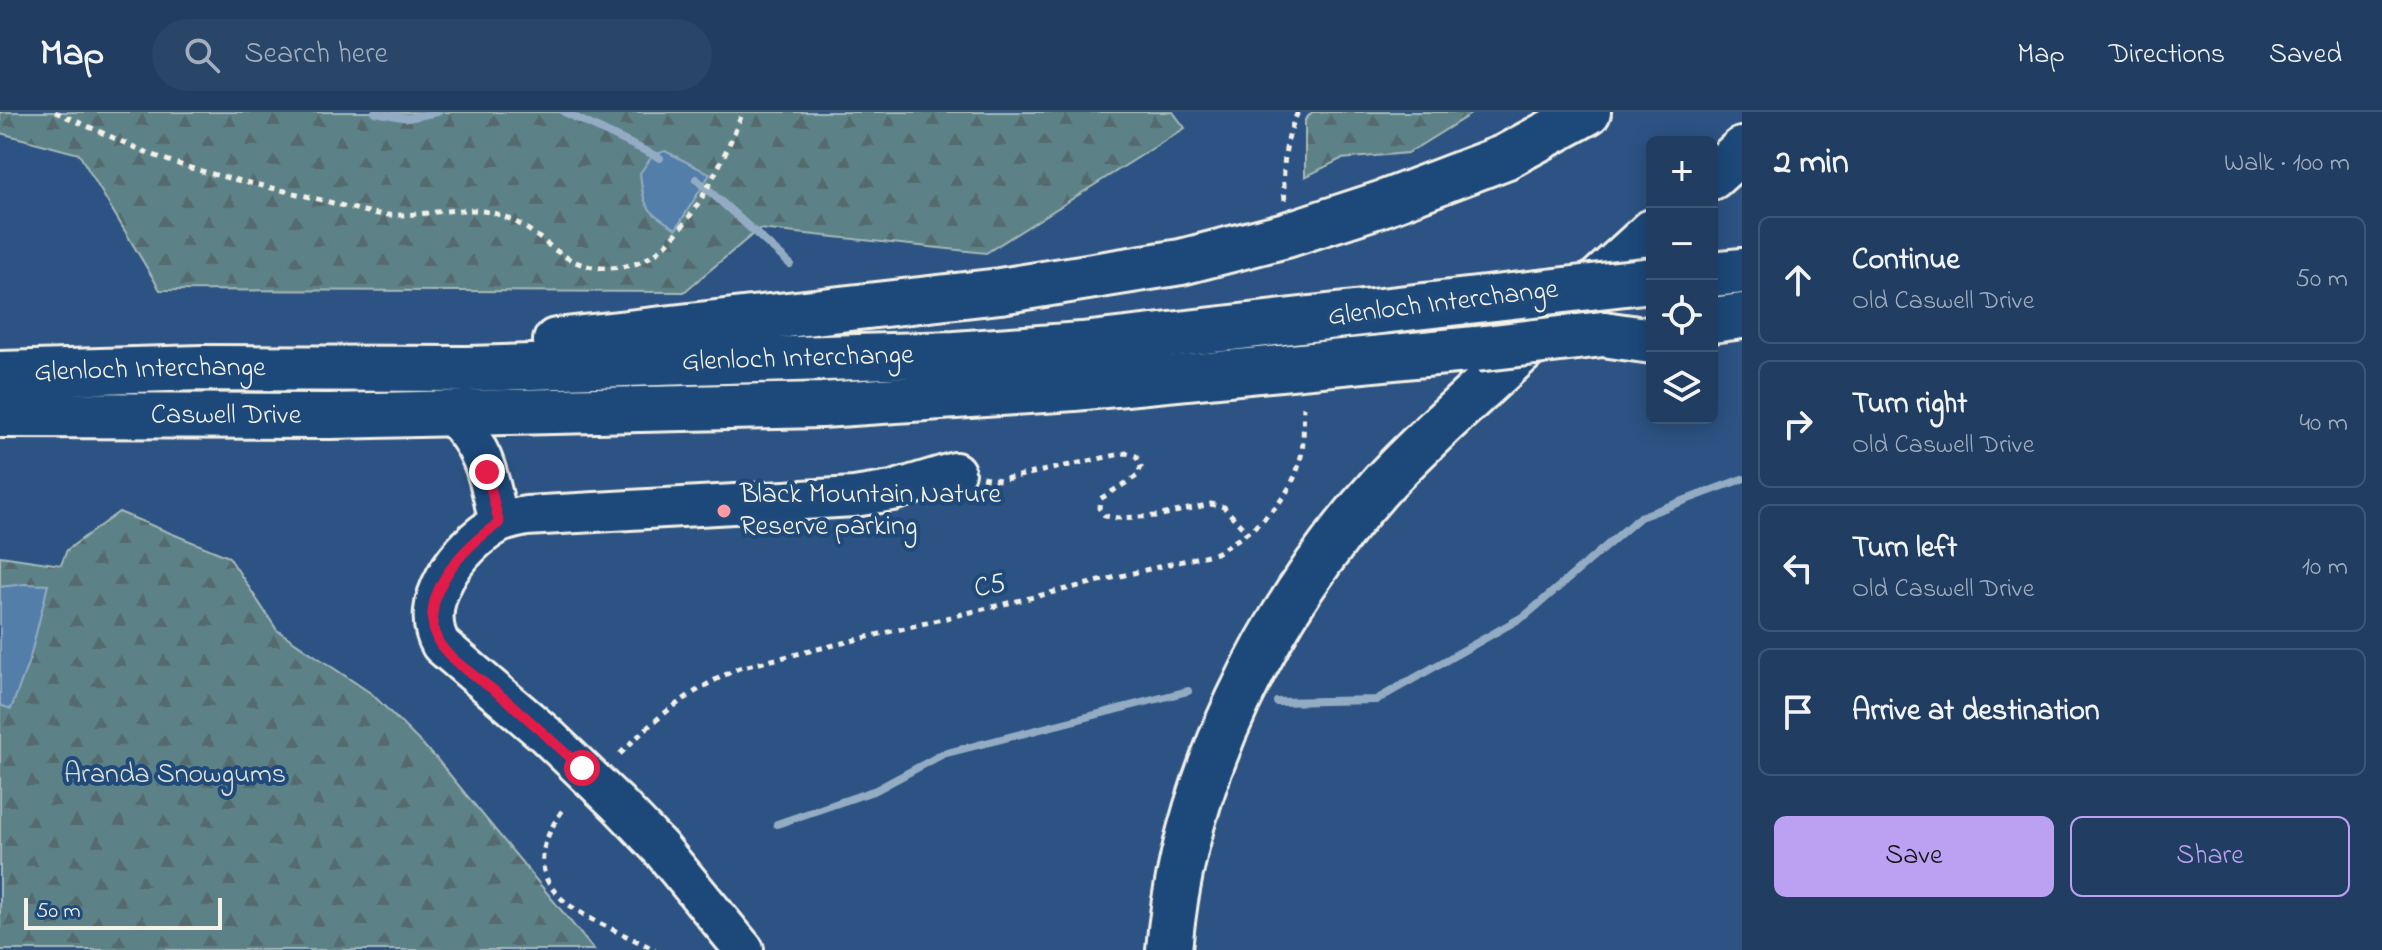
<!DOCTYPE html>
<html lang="en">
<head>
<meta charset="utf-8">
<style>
	body { margin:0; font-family:"Indie Flower",sans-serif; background:#294568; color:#f1f3f6 }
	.controls { position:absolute; right:24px; top:24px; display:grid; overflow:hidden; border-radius:12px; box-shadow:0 4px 20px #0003 }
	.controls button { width:72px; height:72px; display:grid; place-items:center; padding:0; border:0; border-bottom:2px solid #3e5777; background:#213e62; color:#f1f3f6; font:40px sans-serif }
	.scale { position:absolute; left:24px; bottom:20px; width:198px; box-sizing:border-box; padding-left:8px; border:4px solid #f4f1e8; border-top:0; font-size:22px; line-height:28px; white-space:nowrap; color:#f4f1e8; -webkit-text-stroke:6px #1f4a7a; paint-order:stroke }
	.stop { position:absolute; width:24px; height:24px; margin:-18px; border:6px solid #e11d48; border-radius:50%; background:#fff }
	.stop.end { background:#e11d48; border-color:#fff; box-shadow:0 2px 8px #0008 }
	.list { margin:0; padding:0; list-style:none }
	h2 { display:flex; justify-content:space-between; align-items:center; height:104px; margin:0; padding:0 32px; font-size:34px }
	h2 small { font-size:26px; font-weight:400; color:#a2aebe }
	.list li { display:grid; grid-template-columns:52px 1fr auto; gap:24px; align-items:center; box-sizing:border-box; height:128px; margin:0 16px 16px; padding:0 16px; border:2px solid #3e5777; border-radius:12px }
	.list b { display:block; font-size:30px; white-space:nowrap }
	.list p { margin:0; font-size:26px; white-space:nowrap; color:#a2aebe }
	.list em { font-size:26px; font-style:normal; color:#a2aebe }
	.actions { display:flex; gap:16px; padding:24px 32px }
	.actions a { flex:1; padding:18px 0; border:2px solid #bca0f2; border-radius:12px; text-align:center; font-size:28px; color:#bca0f2 }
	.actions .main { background:#bca0f2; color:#111 }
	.icon { flex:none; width:44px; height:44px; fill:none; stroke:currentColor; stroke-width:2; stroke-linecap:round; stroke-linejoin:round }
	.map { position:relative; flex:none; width:1742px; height:838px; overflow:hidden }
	header { display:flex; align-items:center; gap:48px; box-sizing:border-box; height:112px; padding:0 40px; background:#213e62; border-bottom:2px solid #3e5777 }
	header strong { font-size:38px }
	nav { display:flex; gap:44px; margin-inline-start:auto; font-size:28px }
	.search { width:560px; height:72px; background:#294568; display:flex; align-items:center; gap:20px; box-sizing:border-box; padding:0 28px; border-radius:44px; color:#a2aebe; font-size:30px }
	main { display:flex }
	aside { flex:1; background:#213e62 }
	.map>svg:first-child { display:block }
	.forest { fill:url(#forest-firs); stroke:#a8bab8; stroke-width:2 }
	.water { fill:#527eaa; stroke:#93acc3; stroke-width:2 }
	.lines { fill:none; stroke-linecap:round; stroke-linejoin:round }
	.stream { stroke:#93acc3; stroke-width:8 }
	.minor-casing { stroke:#f4f1e8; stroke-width:44 }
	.highway-casing { stroke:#f4f1e8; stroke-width:50 }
	.path { stroke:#f4f1e8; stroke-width:5; stroke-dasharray:6 6; stroke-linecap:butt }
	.minor { stroke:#1f4a7a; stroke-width:38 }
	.highway { stroke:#1f4a7a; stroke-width:44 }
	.highway-bridge-casing { stroke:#f4f1e8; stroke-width:50; stroke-linecap:butt }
	.highway-bridge { stroke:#1f4a7a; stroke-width:44 }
	.route { stroke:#e11d48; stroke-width:10 }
	.poi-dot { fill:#ff9aa2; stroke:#1f4a7a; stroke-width:3 }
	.labels { text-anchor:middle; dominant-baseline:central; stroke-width:8; stroke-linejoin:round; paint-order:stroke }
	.street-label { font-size:28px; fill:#f4f1e8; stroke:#1f4a7a }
	.poi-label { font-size:28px; fill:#f4f1e8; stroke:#1f4a7a; text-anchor:start }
	.park-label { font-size:28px; fill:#dde0da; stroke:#1f4a7a }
</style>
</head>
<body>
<header>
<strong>Map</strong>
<div class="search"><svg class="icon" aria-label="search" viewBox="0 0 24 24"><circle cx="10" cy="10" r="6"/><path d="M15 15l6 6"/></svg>Search here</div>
<nav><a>Map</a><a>Directions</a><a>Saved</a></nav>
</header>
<main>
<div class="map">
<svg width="1742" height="838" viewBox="0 0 1742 838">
	<defs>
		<pattern id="forest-firs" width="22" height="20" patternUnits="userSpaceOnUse" patternTransform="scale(2)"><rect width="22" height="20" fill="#5c8288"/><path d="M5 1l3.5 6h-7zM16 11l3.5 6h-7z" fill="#546b6e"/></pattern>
	</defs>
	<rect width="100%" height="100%" fill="#2c5383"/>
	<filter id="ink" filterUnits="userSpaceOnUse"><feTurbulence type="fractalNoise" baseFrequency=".0125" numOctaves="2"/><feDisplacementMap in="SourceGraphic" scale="16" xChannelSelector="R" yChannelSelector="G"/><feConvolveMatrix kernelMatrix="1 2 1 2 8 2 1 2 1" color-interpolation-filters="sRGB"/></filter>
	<g filter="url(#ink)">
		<path class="forest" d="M0 0H1173L1185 16 986 141 759 117 684 180 160 178 79 42 0 21Z
			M1312 0H1474L1408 41 1341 47 1305 65V8Z
			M119 400 229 445 277 518 372 582 436 646 594 838H0V444L61 453 67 438Z"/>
		<path class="water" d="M665 39 710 62 676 117C646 97 644 98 640 61L653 43Z
			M25 472 48 473 30 546 11 597 0 593V475Z"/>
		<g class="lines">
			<path class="stream" d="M375 0 408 6 437 0
				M564 0 660 46
				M696 67 790 152
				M1277 590 1376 588 1526 503 1640 405 1742 367
				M777 712 876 678 943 642 1188 579"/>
			<defs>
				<path id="minor" d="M450 301C486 338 488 363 499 411
					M744 838 661 737 618 692 545 622 441 533C416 490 460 434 496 413 505 408 517 406 526 404L854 385 892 379 955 360"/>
				<g id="highway">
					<path d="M1712 65 1742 38"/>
					<path d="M1712 162 1742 159"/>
					<path d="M1712 208 1742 204"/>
					<path d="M1603 222 1652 229"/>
					<path d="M556 229 1000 179 1181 150 1286 123 1384 91 1505 45 1588 0"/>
					<path id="s1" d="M0 262 201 256 468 257 955 242 1082 233 1538 181"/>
					<path id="s2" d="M0 303 330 304 822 293 1074 276 1476 237"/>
					<path d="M1169 838C1183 668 1268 498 1382 372 1419 332 1460 296 1500 259 1551 213 1601 166 1652 120"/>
				</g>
			</defs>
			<use href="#minor" class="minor-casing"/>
			<use href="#highway" class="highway-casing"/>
			<path class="path" d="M55 0C96 17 136 38 178 52 218 65 261 73 302 83 328 89 354 98 379 102 415 107 453 93 489 100 547 112 558 170 631 153 684 140 724 46 743 0
				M1285 88C1282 56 1284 29 1298 0
				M982 365 1000 368 1126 341 1136 344 1141 355 1137 364 1100 387 1099 396 1105 404 1118 406 1157 404 1211 392 1224 395 1248 422
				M620 642C658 603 690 579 739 556L1216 441C1256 417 1294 389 1302 339 1304 325 1303 309 1304 295
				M562 699C502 785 596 806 655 838"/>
			<use href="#minor" class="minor"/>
			<use href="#highway" class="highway"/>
			<defs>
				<path id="highway-bridge" d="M1538 181 1652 168
					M1476 237 1603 222"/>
			</defs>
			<use href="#highway-bridge" class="highway-bridge-casing"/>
			<use href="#highway-bridge" class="highway-bridge"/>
		</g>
	</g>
	<g class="lines" filter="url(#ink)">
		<path class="route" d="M487 360 499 411C465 434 416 483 438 529 448 548 486 571 504 586 530 608 556 633 582 656"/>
	</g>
	<circle class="poi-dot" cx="724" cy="399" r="8"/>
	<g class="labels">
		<g class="street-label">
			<text transform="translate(1443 192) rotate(-7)">Glenloch Interchange</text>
			<text stroke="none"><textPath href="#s1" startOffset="798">Glenloch Interchange</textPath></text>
			<text stroke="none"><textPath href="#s1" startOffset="150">Glenloch Interchange</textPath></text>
			<text stroke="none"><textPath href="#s2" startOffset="226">Caswell Drive</textPath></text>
			<text transform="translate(990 475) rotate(-13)">C5</text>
		</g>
		<g class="poi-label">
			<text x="740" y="383">Black Mountain Nature<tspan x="740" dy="32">Reserve parking</tspan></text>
		</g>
		<g class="park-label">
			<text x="175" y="663">Aranda Snowgums</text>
		</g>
	</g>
</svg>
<div class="controls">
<button>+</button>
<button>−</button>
<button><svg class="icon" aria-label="locate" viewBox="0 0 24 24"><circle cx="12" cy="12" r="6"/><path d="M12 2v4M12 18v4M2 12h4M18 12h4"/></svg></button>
<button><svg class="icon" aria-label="layers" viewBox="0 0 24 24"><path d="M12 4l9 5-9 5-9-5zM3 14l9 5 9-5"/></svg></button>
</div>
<div class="scale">50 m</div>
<div class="stop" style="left:582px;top:656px"></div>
<div class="stop end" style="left:487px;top:360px"></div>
</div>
<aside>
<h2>2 min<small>Walk · 100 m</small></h2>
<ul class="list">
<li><svg class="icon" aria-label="ahead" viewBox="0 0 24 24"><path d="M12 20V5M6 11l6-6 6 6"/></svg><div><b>Continue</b><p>Old Caswell Drive</p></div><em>50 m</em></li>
<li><svg class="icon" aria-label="right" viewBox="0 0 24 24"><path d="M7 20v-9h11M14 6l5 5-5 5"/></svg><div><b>Turn right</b><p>Old Caswell Drive</p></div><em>40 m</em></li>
<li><svg class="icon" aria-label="left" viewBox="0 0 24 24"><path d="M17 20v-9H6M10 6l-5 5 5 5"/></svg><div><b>Turn left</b><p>Old Caswell Drive</p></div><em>10 m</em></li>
<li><svg class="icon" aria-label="arrive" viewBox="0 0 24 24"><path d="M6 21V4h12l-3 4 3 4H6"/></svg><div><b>Arrive at destination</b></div></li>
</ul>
<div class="actions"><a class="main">Save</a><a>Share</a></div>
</aside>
</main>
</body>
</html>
